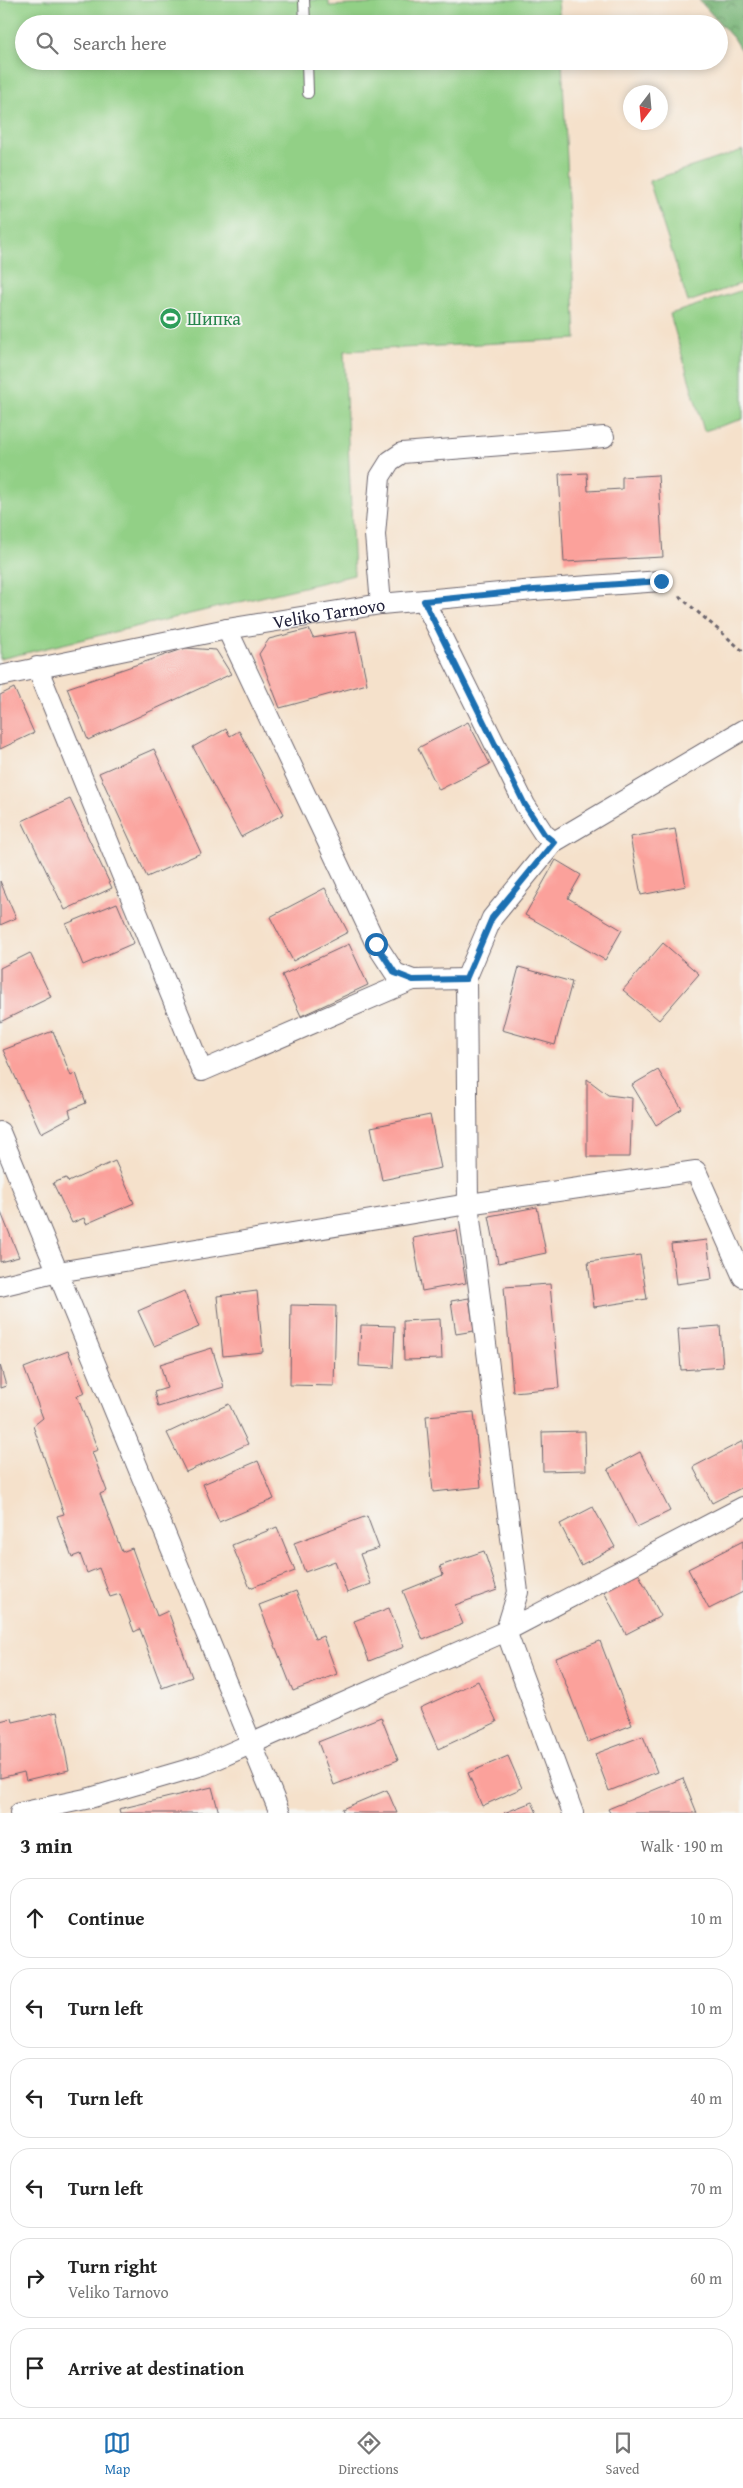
<!DOCTYPE html>
<html lang="en">
<head>
<meta charset="utf-8">
<style>
	body { margin:0; font-family:"Gentium Book Plus",serif; background:#f2f2f2; color:#222 }
	.compass { position:absolute; left:623px; top:85px; width:45px; height:45px; border-radius:50%; background:#fff; box-shadow:0 2px 8px #0003; rotate:196deg }
	.stop { position:absolute; width:15px; height:15px; margin:-11px; border:4px solid #1f6fb2; border-radius:50%; background:#fff }
	.stop.end { background:#1f6fb2; border-color:#fff; box-shadow:0 1px 5px #0008 }
	.list { margin:0; padding:0; list-style:none }
	h2 { display:flex; justify-content:space-between; align-items:center; height:65px; margin:0; padding:0 20px; font-size:21px }
	h2 small { font-size:16px; font-weight:400; color:#767676 }
	.list li { display:grid; grid-template-columns:32px 1fr auto; gap:15px; align-items:center; box-sizing:border-box; height:80px; margin:0 10px 10px; padding:0 10px; border:1px solid #e0e0e0; border-radius:20px }
	.list b { display:block; font-size:19px; white-space:nowrap }
	.list p { margin:0; font-size:16px; white-space:nowrap; color:#767676 }
	.list em { font-size:16px; font-style:normal; color:#767676 }
	.icon { flex:none; width:28px; height:28px; fill:none; stroke:currentColor; stroke-width:2; stroke-linecap:round; stroke-linejoin:round }
	.map { position:relative; flex:none; width:743px; height:1813px; overflow:hidden }
	.search { position:absolute; background:#fff; box-shadow:0 2px 8px #0003; left:15px; right:15px; top:15px; height:55px; display:flex; align-items:center; gap:12px; box-sizing:border-box; padding:0 18px; border-radius:28px; color:#767676; font-size:19px }
	.sheet { height:605px; background:#fff }
	nav { display:flex; justify-content:space-around; align-items:center; box-sizing:border-box; height:70px; border-top:1px solid #e0e0e0; background:#fff; font-size:14px; color:#767676 }
	nav a { display:grid; justify-items:center; gap:2px }
	nav .on { color:#1f6fb2 }
	.map>svg:first-child { display:block }
	.forest { fill:url(#forest-crowns); stroke:#4c6a57 }
	.pitch { fill:#92d086; stroke:#5a7960 }
	.building { fill:#fba19b }
	.lines { fill:none; stroke-linecap:round; stroke-linejoin:round }
	.lane-casing { stroke:#6c656d; stroke-width:12 }
	.street-casing { stroke:#6c656d; stroke-width:22 }
	.path { stroke:#6c656d; stroke-width:3; stroke-dasharray:4 4; stroke-linecap:butt }
	.lane { stroke:#fff; stroke-width:10 }
	.street { stroke:#fff; stroke-width:20 }
	.route { stroke:#1f6fb2; stroke-width:6 }
	.labels { text-anchor:middle; dominant-baseline:central; stroke-width:4; stroke-linejoin:round; paint-order:stroke }
	.leisure-label { font-size:18px; fill:#27864d; stroke:#f6f6f2; text-anchor:start }
	.street-label { font-size:18px; fill:#22223b; stroke:#f6f6f2 }
</style>
</head>
<body>
<div class="map">
<svg width="743" height="1813" viewBox="0 0 743 1813">
	<defs>
		<pattern id="forest-crowns" width="20" height="18" patternUnits="userSpaceOnUse" patternTransform="scale(1.25)"><rect width="20" height="18" fill="#75b273"/><path d="M2 6a3 3 0 1 1 6 0M12 15a3 3 0 1 1 6 0" fill="none" stroke="#609060"/></pattern>
	</defs>
	<rect width="100%" height="100%" fill="#f6f6f2"/>
	<filter id="ink" filterUnits="userSpaceOnUse"><feTurbulence type="fractalNoise" baseFrequency=".02" numOctaves="2"/><feDisplacementMap in="SourceGraphic" scale="10" xChannelSelector="R" yChannelSelector="G"/><feConvolveMatrix kernelMatrix="1 2 1 2 8 2 1 2 1" color-interpolation-filters="sRGB"/></filter>
	<filter id="wash" filterUnits="userSpaceOnUse"><feTurbulence type="fractalNoise" baseFrequency=".0096" numOctaves="4" result="noise"/><feDisplacementMap in="SourceGraphic" scale="20" xChannelSelector="R" yChannelSelector="G"/><feGaussianBlur stdDeviation="1.12" result="paint"/><feColorMatrix in="noise" values="0 0 0 0 0 0 0 0 0 0 0 0 0 0 0 0 0 1.4 0 .05"/><feComposite in="paint" operator="in"/></filter>
	<g filter="url(#wash)">
		<rect width="100%" height="100%" fill="#f5e1cb"/>
		<path class="forest" d="M699 0H743V54L733 38Z"/>
		<path class="pitch" d="M0 0H329V6L449 0H558L560 24H24V61H562L576 339 344 351 354 575 0 659Z
			M743 150V283L688 302 649 181Z
			M743 290V419L704 431 670 314Z"/>
		<g id="blocks">
			<path class="building" d="M587 473 588 491 622 489V477L658 475 663 557 564 562 559 474Z
				M309 629 313 638 356 631 367 684 280 708 259 654 269 639Z
				M186 648 216 650 231 674 88 740 67 688Z
				M14 688 34 733 0 749V695Z
				M468 722 490 764 439 790 418 748Z
				M226 729 230 736 239 731 284 814 241 837 193 747Z
				M154 749 201 853 147 877 99 773Z
				M70 799 112 888 65 910 22 821Z
				M675 829 686 886 641 895 630 837Z
				M556 860 581 875 568 898 622 930 605 960 525 915Z
				M0 881 16 918 0 925Z
				M325 888 348 932 293 961 270 917Z
				M117 903 134 943 83 965 66 924Z
				M663 943 699 974 659 1020 623 990Z
				M349 944 368 985 301 1016 282 975Z
				M30 953 51 997 0 1022V968Z
				M519 967 572 982 555 1045 502 1030Z
				M53 1031 71 1076 76 1073 86 1103 69 1110 71 1117 41 1133 3 1050Z
				M658 1070 682 1109 656 1125 632 1085Z
				M587 1079 608 1095 632 1098 630 1157H587Z
				M430 1115 441 1168 382 1180 371 1127Z
				M115 1161 134 1203 86 1224 84 1218 72 1223 53 1183 66 1178 68 1182Z
				M537 1207 546 1253 498 1263 489 1216Z
				M0 1210 19 1257 0 1262Z
				M457 1230 466 1283 422 1291 413 1238Z
				M707 1240 712 1279 676 1284 671 1244Z
				M640 1255 647 1299 594 1307 588 1262Z
				M550 1284 559 1388 513 1392 504 1287Z
				M184 1291 199 1327 154 1346 138 1311Z
				M257 1291 263 1352 223 1356 217 1296Z
				M469 1298 474 1331 456 1334 451 1301Z
				M291 1305 336 1306 334 1386 290 1385Z
				M440 1319 442 1359 404 1360 403 1321Z
				M361 1325 395 1326 393 1368 359 1366Z
				M720 1326 723 1367 681 1370 678 1329Z
				M212 1348 224 1387 158 1407 154 1392 167 1388 160 1364Z
				M68 1351 85 1393 77 1396 98 1450 92 1452 107 1491 100 1494 122 1552 132 1548 157 1616 168 1611 192 1677 162 1688 140 1629 134 1632 120 1594 110 1597 99 1568 87 1573 80 1554 72 1557 57 1516 64 1514 33 1426 43 1418 24 1368Z
				M0 1365 6 1386 0 1388Z
				M229 1404 248 1444 186 1472 167 1433Z
				M474 1412 481 1487 433 1492 426 1416Z
				M585 1431 586 1470 543 1471 542 1432Z
				M743 1441V1487L712 1503 693 1467Z
				M640 1452 670 1511 637 1527 608 1469Z
				M258 1461 274 1499 219 1522 203 1484Z
				M593 1507 615 1547 581 1565 560 1524Z
				M367 1516 379 1548 360 1554 371 1584 347 1593 335 1561 305 1572 294 1543Z
				M277 1527 295 1571 250 1588 232 1545Z
				M743 1541V1592L709 1609 688 1569Z
				M484 1551 497 1590 455 1605 463 1624 423 1640 403 1591 443 1575 440 1566Z
				M638 1573 661 1616 626 1634 603 1590Z
				M296 1591 315 1639 323 1636 337 1674 293 1691 259 1605Z
				M389 1608 404 1647 369 1661 354 1621Z
				M600 1641 632 1725 588 1742 556 1658Z
				M478 1681 497 1722 438 1749 420 1708Z
				M57 1712 69 1770 26 1780 24 1772 0 1778V1721L12 1718 13 1722Z
				M381 1717 398 1760 334 1785 318 1742Z
				M643 1736 657 1772 609 1791 595 1754Z
				M508 1756 522 1788 482 1806 468 1773Z
				M683 1778 697 1813H610L608 1809Z
				M212 1787 219 1813H120L119 1809Z
				M387 1790 397 1813H344L342 1809Z
				M532 1802 537 1813H504Z"/>
		</g>
	</g>
	<g filter="url(#ink)">
		<use href="#blocks" fill-opacity="0" stroke="#6c656d" stroke-width="1"/>
		<g class="lines">
			<defs>
				<path id="lane" d="M304 0 305 24
					M307 61 308 93"/>
				<g id="street">
					<path d="M424 601 525 805 544 834 554 842"/>
					<path d="M381 604 375 535 380 477 390 461 402 453 604 437"/>
					<path d="M227 629 376 944 395 973 413 980 466 979"/>
					<path d="M37 667 202 1071 413 980"/>
					<path id="s1" d="M0 676 227 629 381 604 534 590 661 581"/>
					<path d="M0 1132 280 1813"/>
					<path d="M0 1286 58 1272 468 1204 696 1171 743 1277"/>
					<path d="M20 1813 90 1798 203 1765 506 1631 743 1507"/>
					<path d="M573 1813 506 1631 518 1592 468 1204 466 979 492 918 554 842 743 730"/>
				</g>
			</defs>
			<use href="#lane" class="lane-casing"/>
			<use href="#street" class="street-casing"/>
			<path class="path" d="M679 596 743 651"/>
			<use href="#lane" class="lane"/>
			<use href="#street" class="street"/>
		</g>
	</g>
	<g class="lines" filter="url(#ink)">
		<path class="route" d="M376 944 395 973 413 980 466 979 492 918 554 842 544 834 525 805 424 601 534 590 661 581"/>
	</g>
	<defs>
		<symbol id="stadium-disc" viewBox="-11 -11 22 22"><circle r="9.5" fill="#2e9e5b" stroke="#f6f6f2"/><path d="M0-5a6.5 5 0 1 0 0 10a6.5 5 0 1 0 0-10ZM-3.5-1.8h7v3.6h-7Z" fill="#fff"/></symbol>
	</defs>
	<g fill-rule="evenodd">
		<use href="#stadium-disc" x="158" y="306" width="25" height="25"/>
	</g>
	<g class="labels">
		<g class="leisure-label">
			<text x="187" y="318">Шипка</text>
		</g>
		<g class="street-label">
			<text stroke="none"><textPath href="#s1" startOffset="335">Veliko Tarnovo</textPath></text>
		</g>
	</g>
</svg>
<svg class="compass" viewBox="-18 -18 36 36"><path d="M0-13l5 13h-10z" fill="#e53935"/><path d="M0 13l5-13h-10z" fill="#767676"/></svg>
<div class="stop" style="left:376px;top:944px"></div>
<div class="stop end" style="left:661px;top:581px"></div>
<div class="search"><svg class="icon" aria-label="search" viewBox="0 0 24 24"><circle cx="10" cy="10" r="6"/><path d="M15 15l6 6"/></svg>Search here</div>
</div>
<section class="sheet">
<h2>3 min<small>Walk · 190 m</small></h2>
<ul class="list">
<li><svg class="icon" aria-label="ahead" viewBox="0 0 24 24"><path d="M12 20V5M6 11l6-6 6 6"/></svg><div><b>Continue</b></div><em>10 m</em></li>
<li><svg class="icon" aria-label="left" viewBox="0 0 24 24"><path d="M17 20v-9H6M10 6l-5 5 5 5"/></svg><div><b>Turn left</b></div><em>10 m</em></li>
<li><svg class="icon" aria-label="left" viewBox="0 0 24 24"><path d="M17 20v-9H6M10 6l-5 5 5 5"/></svg><div><b>Turn left</b></div><em>40 m</em></li>
<li><svg class="icon" aria-label="left" viewBox="0 0 24 24"><path d="M17 20v-9H6M10 6l-5 5 5 5"/></svg><div><b>Turn left</b></div><em>70 m</em></li>
<li><svg class="icon" aria-label="right" viewBox="0 0 24 24"><path d="M7 20v-9h11M14 6l5 5-5 5"/></svg><div><b>Turn right</b><p>Veliko Tarnovo</p></div><em>60 m</em></li>
<li><svg class="icon" aria-label="arrive" viewBox="0 0 24 24"><path d="M6 21V4h12l-3 4 3 4H6"/></svg><div><b>Arrive at destination</b></div></li>
</ul>
</section>
<nav>
<a class="on"><svg class="icon" aria-label="map" viewBox="0 0 24 24"><path d="M3 6l6-2 6 2 6-2v14l-6 2-6-2-6 2zM9 4v14M15 6v14"/></svg>Map</a>
<a><svg class="icon" aria-label="directions" viewBox="0 0 24 24"><path d="M12 3l9 9-9 9-9-9zM9 14v-3h6M13 9l2 2-2 2"/></svg>Directions</a>
<a><svg class="icon" aria-label="saved" viewBox="0 0 24 24"><path d="M7 4h10v16l-5-4-5 4z"/></svg>Saved</a>
</nav>
</body>
</html>
